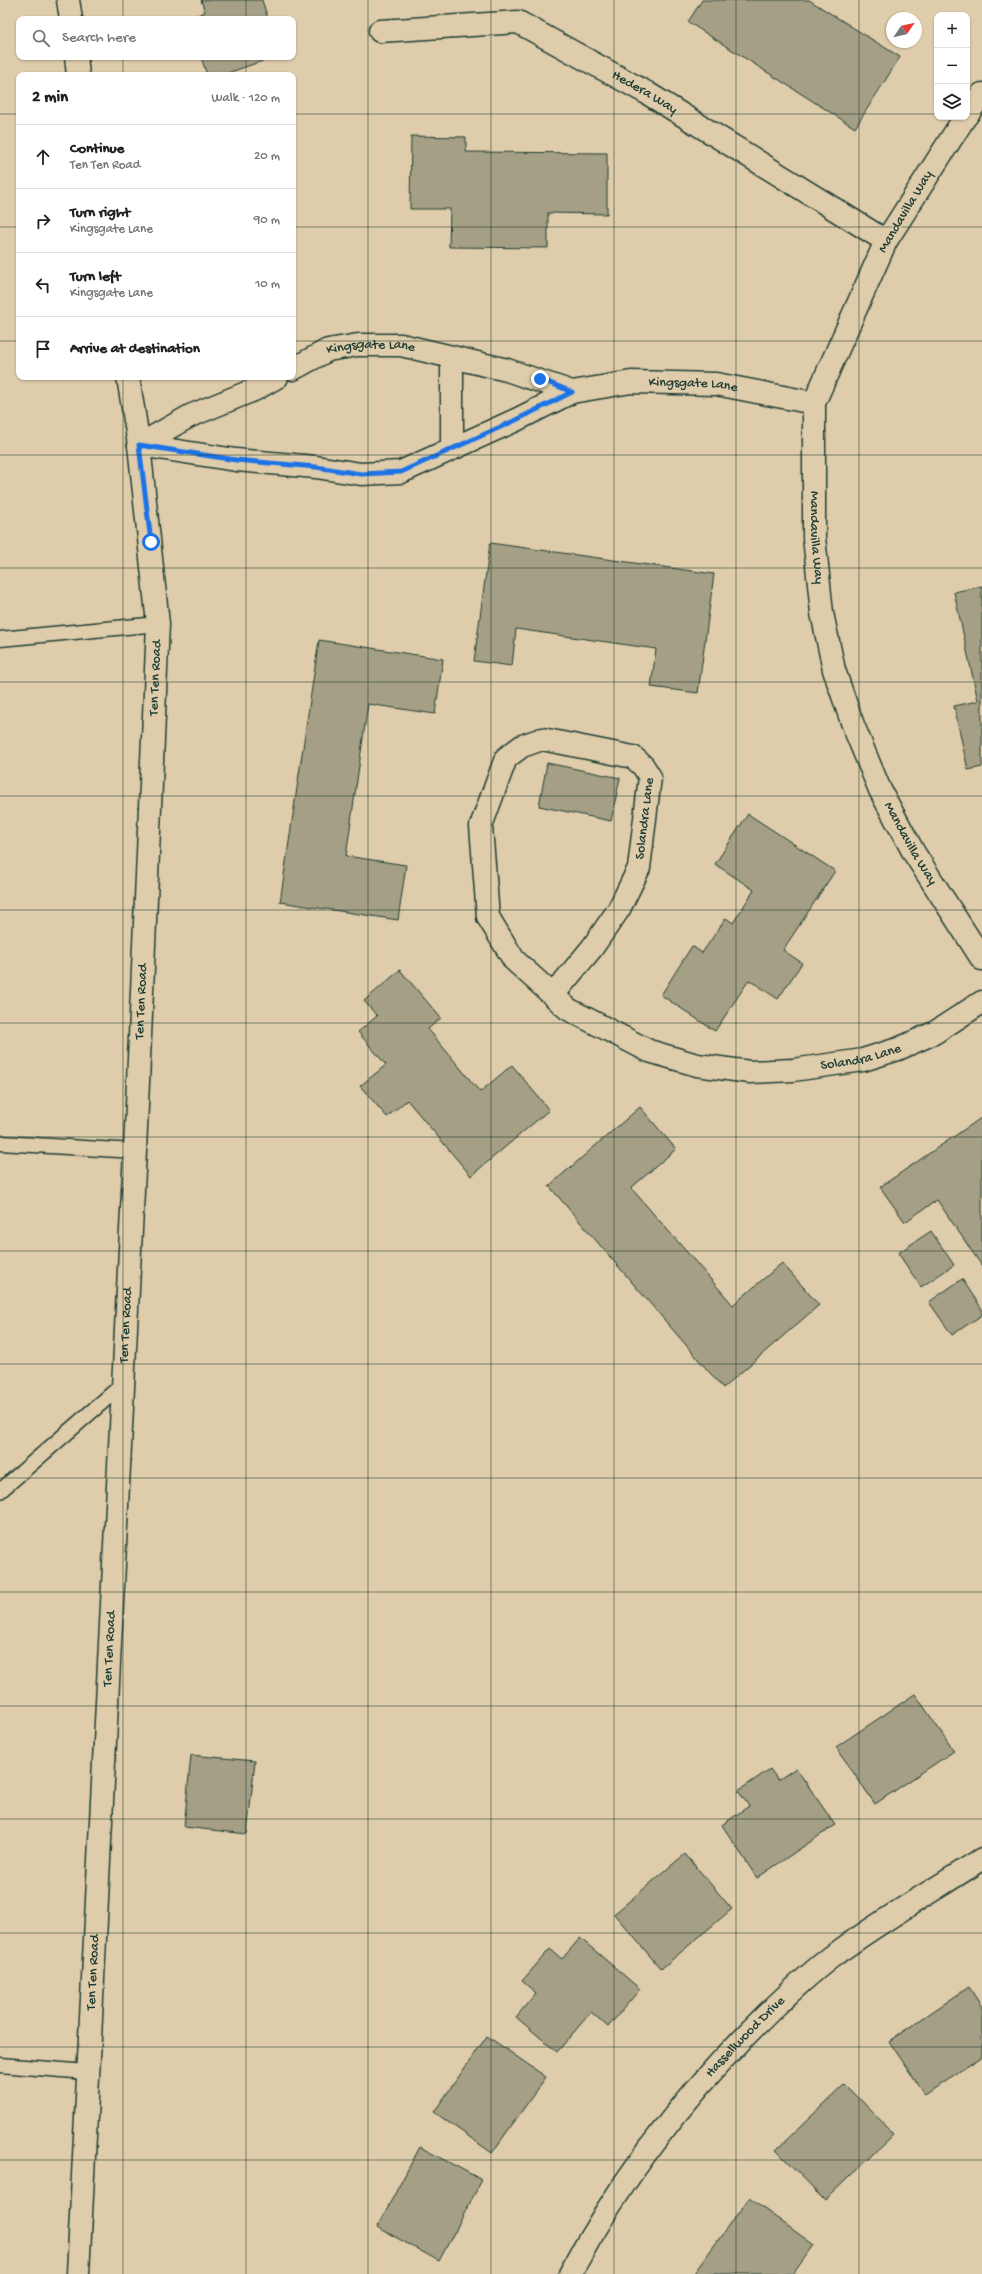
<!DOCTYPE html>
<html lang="en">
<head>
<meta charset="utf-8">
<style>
	body { margin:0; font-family:"Gochi Hand",sans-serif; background:#f2f2f2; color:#202124 }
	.controls { position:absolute; right:12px; top:12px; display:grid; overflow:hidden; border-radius:8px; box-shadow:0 1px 3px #0004 }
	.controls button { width:36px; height:36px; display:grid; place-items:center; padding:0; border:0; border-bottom:1px solid #e0e0e0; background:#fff; color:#202124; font:20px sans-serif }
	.compass { position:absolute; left:886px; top:12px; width:36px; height:36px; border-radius:50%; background:#fff; box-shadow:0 1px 3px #0004; rotate:56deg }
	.stop { position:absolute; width:12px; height:12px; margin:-9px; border:3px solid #1a73e8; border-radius:50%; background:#fff }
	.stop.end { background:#1a73e8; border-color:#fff; box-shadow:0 1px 4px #0008 }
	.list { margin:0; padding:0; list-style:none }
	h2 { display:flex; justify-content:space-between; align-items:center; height:52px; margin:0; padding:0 16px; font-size:17px }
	h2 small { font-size:13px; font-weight:400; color:#757577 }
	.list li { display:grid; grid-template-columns:26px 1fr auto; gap:12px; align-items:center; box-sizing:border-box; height:64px; padding:0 16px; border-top:1px solid #e0e0e0 }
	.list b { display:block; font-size:15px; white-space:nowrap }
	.list p { margin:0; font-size:13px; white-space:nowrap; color:#757577 }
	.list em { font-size:13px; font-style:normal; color:#757577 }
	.icon { flex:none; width:22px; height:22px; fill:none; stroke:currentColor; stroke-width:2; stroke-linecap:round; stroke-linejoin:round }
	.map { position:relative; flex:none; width:982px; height:2274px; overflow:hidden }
	.search { position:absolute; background:#fff; box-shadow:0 1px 3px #0004; left:16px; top:16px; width:280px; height:44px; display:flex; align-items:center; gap:10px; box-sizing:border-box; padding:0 14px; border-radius:8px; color:#757577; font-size:15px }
	.panel { position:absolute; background:#fff; box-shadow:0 1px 3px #0004; left:16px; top:72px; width:280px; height:308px; border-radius:8px }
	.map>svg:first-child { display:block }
	.building { fill:#a49f85; stroke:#1f3d34 }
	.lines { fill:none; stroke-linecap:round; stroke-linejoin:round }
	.lane-casing { stroke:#1f3d34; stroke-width:17 }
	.street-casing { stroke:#1f3d34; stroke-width:25 }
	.secondary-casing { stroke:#1f3d34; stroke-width:25 }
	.lane { stroke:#dfccaa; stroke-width:14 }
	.street { stroke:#dfccaa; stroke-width:22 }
	.secondary { stroke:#dfccaa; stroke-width:22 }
	.route { stroke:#1a73e8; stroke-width:5 }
	.grid { fill:none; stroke:#1f3d34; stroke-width:1; stroke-opacity:0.55 }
	.labels { text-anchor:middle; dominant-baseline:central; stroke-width:3; stroke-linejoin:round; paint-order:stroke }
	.street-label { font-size:14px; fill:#1f3d34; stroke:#dfccaa }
</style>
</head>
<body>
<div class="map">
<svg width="982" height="2274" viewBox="0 0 982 2274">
	<rect width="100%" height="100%" fill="#dfccaa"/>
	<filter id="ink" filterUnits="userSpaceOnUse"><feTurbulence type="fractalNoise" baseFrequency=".025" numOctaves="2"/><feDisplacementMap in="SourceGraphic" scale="8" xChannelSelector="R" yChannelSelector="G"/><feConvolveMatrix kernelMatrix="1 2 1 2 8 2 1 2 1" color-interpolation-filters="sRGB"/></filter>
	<g filter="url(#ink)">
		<path class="building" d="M201 0H262L268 19H188L205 12Z
			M702 0H809L900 57 855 128 688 22Z
			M201 57H274L222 75H207Z
			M411 136 466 137V152L607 153V214L548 213V248L449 247 450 209H410Z
			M490 543 714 574 698 693 651 687 656 649 516 629 512 666 474 661Z
			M982 586V767L968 770 954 706 978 701 954 592Z
			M319 640 443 659 435 714 368 704 346 856 406 865 398 920 280 902Z
			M547 763 620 778 611 821 539 806Z
			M748 814 835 871 783 950 802 963 778 999 749 980 715 1031 661 995 692 946 702 953 726 918 733 923 754 890 715 864Z
			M400 970 441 1018 428 1029 480 1092 512 1065 549 1110 471 1176 407 1100 387 1117 360 1086 386 1065 358 1032 377 1016 364 1001Z
			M640 1107 676 1149 631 1188 733 1305 782 1263 819 1305 723 1388 549 1186Z
			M981 1118 982 1119V1266L937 1200 905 1222 880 1187Z
			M931 1231 954 1265 921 1287 898 1253Z
			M962 1279 982 1309V1315L952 1335 929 1302Z
			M915 1694 954 1751 875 1804 836 1747Z
			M191 1755 255 1761 247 1834 184 1827Z
			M796 1768 835 1825 757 1878 722 1825 749 1806 738 1791 770 1769 778 1780Z
			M685 1854 732 1909 661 1969 614 1914Z
			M580 1938 640 1989 608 2027 591 2012 557 2052 516 2017 536 1993 522 1981 550 1949 562 1959Z
			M969 1987 982 2007V2056L925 2095 889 2041Z
			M487 2036 546 2077 492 2153 434 2112Z
			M845 2084 894 2134 825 2200 776 2150Z
			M420 2147 482 2180 439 2261 377 2227Z
			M749 2198 814 2245 793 2274H696L694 2273Z"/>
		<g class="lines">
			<defs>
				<path id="lane" d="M0 639 158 624
					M0 1143 135 1151
					M0 1491 122 1385
					M0 2065 87 2072"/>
				<g id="street">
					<path id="s1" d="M380 31 518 22 647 93 886 241"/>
					<path d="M967 115 982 94"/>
					<path id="s2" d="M965 117 886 241 814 403V537L822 613 834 670 853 725 880 790 914 853 982 959"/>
					<path id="s3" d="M293 369 328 350 358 345H401L507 370 572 392"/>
					<path id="s4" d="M139 445 236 460 316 467 361 474 401 472 516 420 572 392 631 382 716 384 814 403"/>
					<path d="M139 445 190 416 256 389 277 377"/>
					<path d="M452 448V359"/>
					<path id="s5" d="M553 995 592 948 619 909 639 868 650 777 643 766 633 757 542 739 522 746 506 758 481 826 488 917 514 960 568 1009 649 1051 697 1065 750 1072 793 1070 863 1060 898 1049 934 1033 982 1002"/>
					<path id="s6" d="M570 2274C619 2182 680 2101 754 2027 778 2003 803 1979 830 1958 878 1922 931 1892 982 1859"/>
				</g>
				<g id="secondary">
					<path d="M68 0 71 19"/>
					<path d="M76 57 78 75"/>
					<path id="s7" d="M78 2274 135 1151 158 624 139 445 128 377"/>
				</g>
			</defs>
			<use href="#lane" class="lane-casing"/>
			<use href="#street" class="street-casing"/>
			<use href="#secondary" class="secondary-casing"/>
			<use href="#lane" class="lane"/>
			<use href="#street" class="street"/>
			<use href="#secondary" class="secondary"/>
		</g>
	</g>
	<g class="lines" filter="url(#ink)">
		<path class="route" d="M151 542 139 445 236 460 316 467 361 474 401 472 516 420 572 392 540 379"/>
	</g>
	<path class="grid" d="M123 0V19M246 0V19M368 0V2274M491 0V2274M614 0V2274M736 0V2274M859 0V2274M123 57V75M246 57V75M0 114H19M293 114H937M967 114H982M0 227H19M293 227H982M0 341H19M293 341H982M123 377V2274M246 377V2274M0 455H982M0 568H982M0 682H982M0 796H982M0 910H982M0 1023H982M0 1137H982M0 1251H982M0 1364H982M0 1478H982M0 1592H982M0 1706H982M0 1819H982M0 1933H982M0 2047H982M0 2160H982"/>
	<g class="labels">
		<g class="street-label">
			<text stroke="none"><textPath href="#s1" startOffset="283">Hedera Way</textPath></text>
			<text transform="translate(906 212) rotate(-59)">Mandavilla Way</text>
			<text stroke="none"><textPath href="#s3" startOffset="83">Kingsgate Lane</textPath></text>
			<text stroke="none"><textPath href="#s4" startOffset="575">Kingsgate Lane</textPath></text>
			<text stroke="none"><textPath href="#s2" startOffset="459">Mandavilla Way</textPath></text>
			<text stroke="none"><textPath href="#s7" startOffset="1598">Ten Ten Road</textPath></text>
			<text stroke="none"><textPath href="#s5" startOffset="204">Solandra Lane</textPath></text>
			<text stroke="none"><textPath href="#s2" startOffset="783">Mandavilla Way</textPath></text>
			<text stroke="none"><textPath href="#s7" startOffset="1274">Ten Ten Road</textPath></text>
			<text stroke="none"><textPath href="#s5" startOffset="1000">Solandra Lane</textPath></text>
			<text stroke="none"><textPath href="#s7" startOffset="950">Ten Ten Road</textPath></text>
			<text stroke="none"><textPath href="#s7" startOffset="626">Ten Ten Road</textPath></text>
			<text stroke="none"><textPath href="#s7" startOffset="302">Ten Ten Road</textPath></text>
			<text stroke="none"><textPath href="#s6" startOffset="296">Hassellwood Drive</textPath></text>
		</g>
	</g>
</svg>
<div class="controls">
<button>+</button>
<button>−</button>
<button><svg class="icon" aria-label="layers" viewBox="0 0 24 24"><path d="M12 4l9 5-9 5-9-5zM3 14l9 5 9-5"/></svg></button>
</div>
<svg class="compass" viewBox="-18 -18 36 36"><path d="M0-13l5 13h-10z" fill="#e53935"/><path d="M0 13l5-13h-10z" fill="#757577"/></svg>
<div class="stop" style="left:151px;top:542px"></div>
<div class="stop end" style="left:540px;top:379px"></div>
<div class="search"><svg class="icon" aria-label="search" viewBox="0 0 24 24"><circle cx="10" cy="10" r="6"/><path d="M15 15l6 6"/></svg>Search here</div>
<section class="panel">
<h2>2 min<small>Walk · 120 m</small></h2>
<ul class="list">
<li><svg class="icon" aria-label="ahead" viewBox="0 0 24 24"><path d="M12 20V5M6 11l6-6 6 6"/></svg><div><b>Continue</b><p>Ten Ten Road</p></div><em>20 m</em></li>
<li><svg class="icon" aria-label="right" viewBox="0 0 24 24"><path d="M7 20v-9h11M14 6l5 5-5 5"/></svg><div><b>Turn right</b><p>Kingsgate Lane</p></div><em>90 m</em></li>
<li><svg class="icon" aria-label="left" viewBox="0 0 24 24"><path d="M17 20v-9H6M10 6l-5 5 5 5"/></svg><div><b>Turn left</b><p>Kingsgate Lane</p></div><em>10 m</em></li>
<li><svg class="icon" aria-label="arrive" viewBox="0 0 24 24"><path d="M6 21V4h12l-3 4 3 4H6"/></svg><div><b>Arrive at destination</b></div></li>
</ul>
</section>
</div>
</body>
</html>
